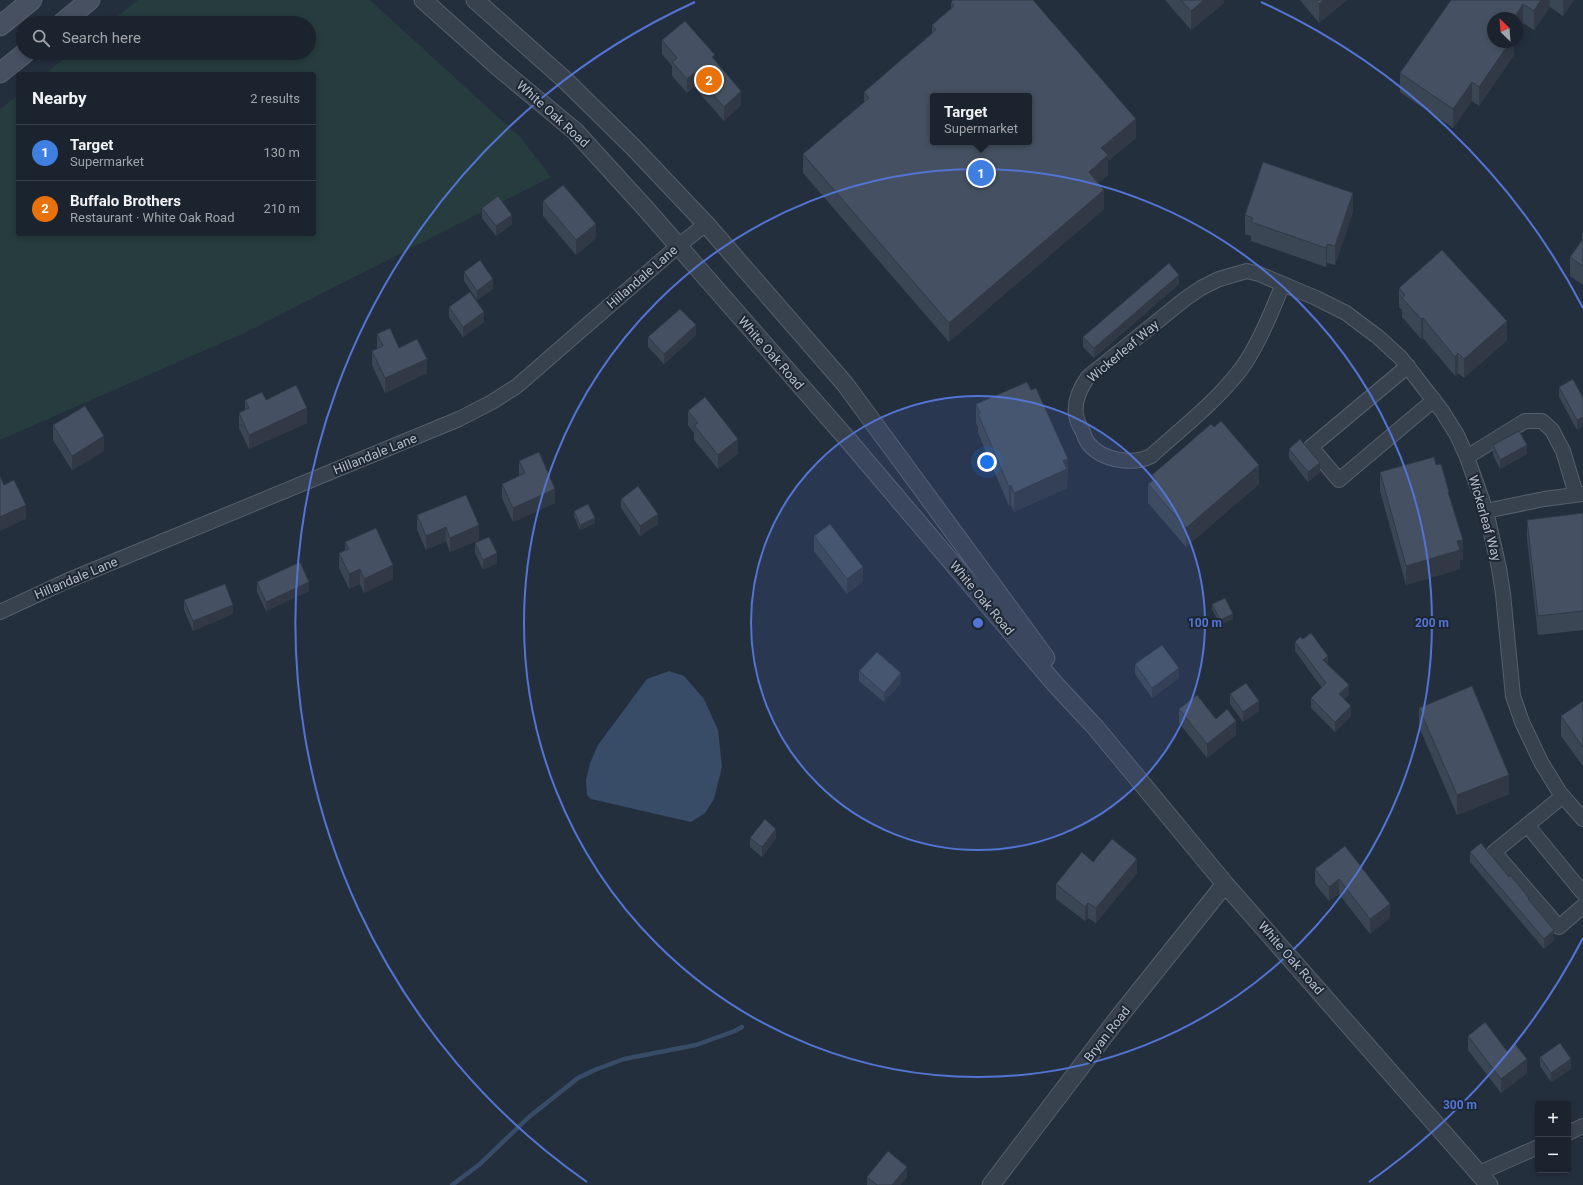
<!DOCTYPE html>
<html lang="en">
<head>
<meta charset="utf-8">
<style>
	body { margin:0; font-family:Roboto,sans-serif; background:#242b36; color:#f1f3f6 }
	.controls { position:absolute; right:12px; bottom:12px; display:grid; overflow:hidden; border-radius:4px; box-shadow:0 2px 6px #0003 }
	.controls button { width:36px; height:36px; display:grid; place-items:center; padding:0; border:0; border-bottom:1px solid #39404a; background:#1b232e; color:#f1f3f6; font:20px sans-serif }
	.compass { position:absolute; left:1487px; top:12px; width:36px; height:36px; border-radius:50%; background:#1b232e; box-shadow:0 2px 6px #0003; rotate:335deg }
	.you { position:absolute; left:987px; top:462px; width:14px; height:14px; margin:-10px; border:3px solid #fff; border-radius:50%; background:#1a73e8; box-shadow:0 0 0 6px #1a73e833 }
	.badge { display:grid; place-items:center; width:26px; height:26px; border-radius:50%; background:#8ab4f8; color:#fff; font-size:13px; font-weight:700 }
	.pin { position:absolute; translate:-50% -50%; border:2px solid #fff; box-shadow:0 1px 4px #0006 }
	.popup { position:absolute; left:930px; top:93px; width:102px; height:52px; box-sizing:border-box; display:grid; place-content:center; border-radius:4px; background:#1b232e; filter:drop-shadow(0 1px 3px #0005); font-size:13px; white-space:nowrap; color:#a0a4aa }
	.popup b { font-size:15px; color:#f1f3f6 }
	.popup::after { content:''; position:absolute; left:50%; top:100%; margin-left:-8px; border:8px solid transparent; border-top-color:#1b232e }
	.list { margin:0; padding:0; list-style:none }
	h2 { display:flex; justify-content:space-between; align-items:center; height:52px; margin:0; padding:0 16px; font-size:17px }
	h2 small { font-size:13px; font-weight:400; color:#a0a4aa }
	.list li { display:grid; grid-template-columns:26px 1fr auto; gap:12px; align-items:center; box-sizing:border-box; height:56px; padding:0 16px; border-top:1px solid #39404a }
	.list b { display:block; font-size:15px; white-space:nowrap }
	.list p { margin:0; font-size:13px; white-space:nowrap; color:#a0a4aa }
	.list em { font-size:13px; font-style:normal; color:#a0a4aa }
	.icon { flex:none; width:22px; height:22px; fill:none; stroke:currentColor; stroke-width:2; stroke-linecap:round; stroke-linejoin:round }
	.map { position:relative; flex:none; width:1583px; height:1185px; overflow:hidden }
	.search { position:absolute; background:#1b232e; box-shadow:0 2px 6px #0003; left:16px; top:16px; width:300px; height:44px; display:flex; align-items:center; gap:10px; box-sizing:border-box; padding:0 14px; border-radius:22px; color:#a0a4aa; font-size:15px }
	.panel { position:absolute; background:#1b232e; box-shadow:0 2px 6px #0003; left:16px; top:72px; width:300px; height:164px; border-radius:4px }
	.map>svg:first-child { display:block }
	.green { fill:#263c3f }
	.water { fill:#394c67 }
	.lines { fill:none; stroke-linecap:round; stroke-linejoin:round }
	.stream { stroke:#394c67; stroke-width:4.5 }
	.minor-casing { stroke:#565f6c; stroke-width:16 }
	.tertiary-casing { stroke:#565f6c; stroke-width:19 }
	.secondary-casing { stroke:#565f6c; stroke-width:21 }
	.minor { stroke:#38414e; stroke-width:14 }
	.tertiary { stroke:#38414e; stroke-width:17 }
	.secondary { stroke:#465061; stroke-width:19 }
	.wall { fill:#3b4654 }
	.shaded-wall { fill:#303945 }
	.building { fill:#455162; stroke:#303945; fill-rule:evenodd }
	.ring { fill:none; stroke:#5274d3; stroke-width:2 }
	.labels { text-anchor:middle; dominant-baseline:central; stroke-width:4; stroke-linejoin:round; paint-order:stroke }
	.street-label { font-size:13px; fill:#b4bcc9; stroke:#1d2633 }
	.centre { fill:#5274d3; stroke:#1d2633; stroke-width:2 }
	.ring-label { font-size:12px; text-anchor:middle; font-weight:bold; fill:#5274d3; stroke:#1d2633; stroke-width:4; stroke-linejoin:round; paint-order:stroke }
</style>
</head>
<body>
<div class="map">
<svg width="1583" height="1185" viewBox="0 0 1583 1185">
	<rect width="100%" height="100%" fill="#242f3e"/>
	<path class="green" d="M138 0H370L522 139 551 177 242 334 0 440V109L18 95V234H314V74H45L71 53H309V23H109Z"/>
	<path class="water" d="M669 671 684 676 704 699 718 730 722 767 714 799 705 813 691 822 591 799 587 795 586 780 590 763 598 745 647 679Z"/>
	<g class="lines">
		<path class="stream" d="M452 1185 480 1164 529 1117 578 1078 597 1069 624 1059 696 1045 735 1031 742 1027"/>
		<defs>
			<path id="minor" d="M1283 284C1272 311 1258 346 1241 369 1217 401 1181 429 1151 456 1133 465 1102 461 1088 443 1086 440 1084 436 1083 432 1080 427 1077 421 1076 415 1074 401 1080 388 1088 377L1185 299 1201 288 1219 279 1247 271 1259 274 1316 298 1346 313 1378 337 1401 358 1442 411 1457 435 1467 457 1486 511 1499 568 1503 594 1513 696 1522 722 1541 762 1560 793 1583 819
				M1408 366 1311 447 1339 480 1434 400
				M1467 457 1525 421H1542L1552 430 1563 451 1576 494
				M1486 511 1544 499 1583 494
				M0 612 69 580 459 419 492 402 517 386 678 246 706 224
				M1563 796 1494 852 1559 927 1583 906
				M1527 825 1583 893
				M1568 1133 1583 1126
				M1479 1173 1538 1147"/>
			<path id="tertiary" d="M423 0 498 67 575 131 646 209 849 441 1055 684 1096 728 1225 884 1489 1185
				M475 0 565 80 634 148 706 224 845 384 1046 658
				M991 1185 1118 1018 1225 884"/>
			<path id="secondary" d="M62 23 90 0
				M0 26 32 0
				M0 73 25 53"/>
		</defs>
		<use href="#minor" class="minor-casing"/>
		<use href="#tertiary" class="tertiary-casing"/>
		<use href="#secondary" class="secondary-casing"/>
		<use href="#minor" class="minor"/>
		<use href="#tertiary" class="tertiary"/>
		<use href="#secondary" class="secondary"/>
	</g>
	<path class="wall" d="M1165 0H1224V3L1191 30Z
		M1300 0H1347L1319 23Z
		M1451 0H1574L1563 16 1550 7 1534 30 1523 23 1517 32V18H1493L1514 42V55L1479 106 1472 101 1453 128 1400 92V73Z
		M951 2 1136 138 1108 161V175L1098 183 1104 209 949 342 803 173V154L864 102V92L932 33V25L951 9Z
		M662 40 715 60 741 105 724 121 694 87 687 93 672 76V66L662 54Z
		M543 201 596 238 576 255 543 216Z
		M482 208 512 224 496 236 482 218Z
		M1353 212 1335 265 1327 263 1326 267 1251 241V236L1245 234V215Z
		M1583 232V285L1570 276V257L1582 240V234Z
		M464 272 493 289 477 300 464 281Z
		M1179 284 1094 358 1083 347V337Z
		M1399 288 1507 340 1464 378 1458 373 1455 376 1423 338 1421 339 1402 317V310L1399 307Z
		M449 307 484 322 463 337 449 317Z
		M377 334 399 348 427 373 385 393 372 365V351L377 349Z
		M696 335 664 364 648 347V337Z
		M1559 387 1583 398V426L1577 430 1559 397Z
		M245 400H266L307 423 249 449 239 428V413L245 410Z
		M976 404 1068 478 1067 479V488L1014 512 1011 505 1009 506 978 433V427L976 423Z
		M688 411 738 454 718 469 694 440V433L688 425Z
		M53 425 104 451 72 470 53 440Z
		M1493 445 1527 454 1500 469 1493 455Z
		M1289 449 1320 472 1308 482 1289 458Z
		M519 461 555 503 513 522 502 498V484L519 476Z
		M1436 465 1449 492V496L1463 559 1460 560V569L1406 585 1380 491V472Z
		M1152 475 1259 484 1186 547 1148 503V484L1152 481Z
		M621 499 658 524 640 536 621 508Z
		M574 511 595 523 580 530 574 516Z
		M1583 513V630L1538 635 1527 539V520Z
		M417 515 479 540 450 552 446 541 426 550 417 530Z
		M814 536 863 582 847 594 814 551Z
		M345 542 393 579 364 593 360 584 349 589 339 568V553L345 550Z
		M475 543 497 563 483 570 475 553Z
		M257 582 309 591 266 611 257 592Z
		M184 600 233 614 193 631 184 610Z
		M1212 604 1233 619 1220 625 1212 609Z
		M1295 642 1328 665 1349 695 1344 699 1351 716 1335 732 1311 708V698L1322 688 1295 651Z
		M1135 664 1179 678 1152 698 1135 674Z
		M859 671 901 683 884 702 859 681Z
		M1230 694 1259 711 1243 722 1230 704Z
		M1583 701V766L1561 736V716Z
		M1419 708 1509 794 1457 815 1419 727Z
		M1179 709 1216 719 1236 735 1207 758 1179 723Z
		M750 838H776L762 857 750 847Z
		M1345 846 1390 918 1370 934 1339 894 1329 901 1315 884V869Z
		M1470 852 1509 877 1554 940 1544 949 1470 862Z
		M1093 862 1137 873 1096 923 1088 918 1085 921 1056 899V884Z
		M1468 1036 1507 1051 1527 1073 1501 1093 1468 1050Z
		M1540 1057 1571 1069 1551 1082 1540 1066Z
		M867 1177H907L900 1185H867Z"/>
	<path class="shaded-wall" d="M1204 0H1224V3L1191 30V11Z
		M1324 0H1347L1319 23V4Z
		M1541 0H1550V7L1534 30V11Z
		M1563 0H1574L1563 16Z
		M1523 4V23L1517 32V18H1514Z
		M1509 42H1514V55L1479 106V87Z
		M694 73V87L687 93V79Z
		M1472 82V101L1453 128V109Z
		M741 91V105L724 121V107Z
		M1136 119V138L1108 161V175L1089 191V172L1101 148Z
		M1104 190V209L949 342V323Z
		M1353 193V212L1335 265V246Z
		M512 215V224L496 236V226Z
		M596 224V238L576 255V240Z
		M1327 244V263L1326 267V248Z
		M1179 275V284L1094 358V348Z
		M493 279V289L477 300V291Z
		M484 312V322L463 337V327Z
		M1423 318V338L1421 339V319Z
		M1507 321V340L1464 378V359Z
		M696 325V335L664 364V354Z
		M1458 353V373L1455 376V357Z
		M427 359V373L385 393V378Z
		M307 408V423L249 449V435Z
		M1583 417V426L1577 430V420Z
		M104 436V451L72 470V456Z
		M738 439V454L718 469V455Z
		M1527 445V454L1500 469V460Z
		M1068 459V478L1067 479V488L1014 512V493L1063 461Z
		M1320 463V472L1308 482V472Z
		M1259 465V484L1186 547V528Z
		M1011 485V505L1009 506V487Z
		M555 489V503L513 522V508Z
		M26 505V519L0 531V517Z
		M658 514V524L640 536V526Z
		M595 518V523L580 530V525Z
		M479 525V540L450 552V538Z
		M446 527V541L426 550V536Z
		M1463 540V559L1460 560V569L1406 585V566L1457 541Z
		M497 553V563L483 570V560Z
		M393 565V579L364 593V579Z
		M863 567V582L847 594V579Z
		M360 569V584L349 589V574Z
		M309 582V591L266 611V602Z
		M233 605V614L193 631V621Z
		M1233 614V619L1220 625V620Z
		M1328 656V665L1323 660Z
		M1179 668V678L1152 698V688Z
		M901 673V683L884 702V693Z
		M1349 685V695L1339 704V694Z
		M1259 701V711L1243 722V712Z
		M1351 706V716L1335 732V722Z
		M1236 721V735L1207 758V744Z
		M1509 775V794L1457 815V795Z
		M776 829V838L762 857V847Z
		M1137 859V873L1096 923V908Z
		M1339 879V894L1329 901V887Z
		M1088 903V918L1085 921V907Z
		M1390 904V918L1370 934V919Z
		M1554 930V940L1544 949V939Z
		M1527 1059V1073L1501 1093V1079Z
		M1571 1059V1069L1551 1082V1073Z
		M907 1167V1177L900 1185H892Z"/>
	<path class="building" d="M953 0H1033L1136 119 1101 148 1108 155 1089 172 1104 190 949 323 803 154 869 98 864 92 936 30 932 25 954 6 951 2ZM933 96H1029V142H933Z
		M1181 0H1204L1191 11Z
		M1316 0H1324L1319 4Z
		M1451 0H1541L1534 11 1523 4 1514 18H1493V42H1510L1479 87 1472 82 1453 109 1400 73Z
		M685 21 715 55 712 57 741 91 724 107 694 73 687 79 672 62 677 58 662 40Z
		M1263 162 1353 193 1335 246 1327 244 1326 248 1251 222 1253 218 1245 215Z
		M563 185 596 224 576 240 543 201Z
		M498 196 512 215 496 226 482 208Z
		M1583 239V266L1570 257Z
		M1442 250 1507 321 1464 359 1458 353 1455 357 1423 318 1421 319 1402 298 1405 295 1399 288Z
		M480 260 493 279 477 291 464 272Z
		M1169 263 1179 275 1094 348 1083 337Z
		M470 292 484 312 463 327 449 307Z
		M680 309 696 325 664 354 648 337Z
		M390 328 399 348 417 339 427 359 385 378 372 351 383 346 377 334Z
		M1573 379 1583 398V417L1577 420 1559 387Z
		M1027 382 1031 390 1036 388 1068 459 1063 461 1067 469 1014 493 1011 485 1009 487 978 414 980 413 976 404Z
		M296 385 307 408 249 435 239 413 249 408 245 400 262 392 266 400Z
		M705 397 738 439 718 455 694 425 698 423 688 411Z
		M85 406 104 436 72 456 53 425Z
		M1221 421 1259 465 1186 528 1148 484 1155 479 1152 475 1211 424 1214 427Z
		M1519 431 1527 445 1500 460 1493 445Z
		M1300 439 1320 463 1308 472 1289 449Z
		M539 452 555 489 513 508 502 484 525 473 519 461Z
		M1434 457 1436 465 1441 464 1449 492H1448L1463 540 1457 541 1460 550 1406 566 1380 472Z
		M0 476 4 485 14 480 26 505 0 517Z
		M638 486 658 514 640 526 621 499Z
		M466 495 479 525 450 538 446 527 426 536 417 515Z
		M588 504 595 518 580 525 574 511Z
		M1583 513V611L1538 616 1527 520Z
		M830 524 863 567 847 579 814 536Z
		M376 528 393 565 364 579 360 569 349 574 339 553 349 549 345 542Z
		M489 537 497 553 483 560 475 543Z
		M300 562 309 582 266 602 257 582Z
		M225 584 233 605 193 621 184 600Z
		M1225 598 1233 614 1220 620 1212 604Z
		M1311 633 1328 656 1323 660 1349 685 1339 694 1351 706 1335 722 1311 698 1326 683 1295 642 1300 637 1303 639Z
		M1162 645 1179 668 1152 688 1135 664Z
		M877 652 901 673 884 693 859 671Z
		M1246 683 1259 701 1243 712 1230 694Z
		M1472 686 1509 775 1457 795 1419 708Z
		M1197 695 1216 719 1227 709 1236 721 1207 744 1179 709Z
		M1583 701V747L1561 716Z
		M765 819 776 829 762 847 750 838Z
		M1112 839 1137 859 1096 908 1088 903 1085 907 1056 884 1082 852 1093 862Z
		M1481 843 1509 877 1510 875 1529 898 1528 899 1554 930 1544 939 1470 852Z
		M1345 846 1390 904 1370 919 1339 879 1329 887 1315 869Z
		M1485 1022 1507 1051 1515 1044 1527 1059 1501 1079 1468 1036Z
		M1560 1043 1571 1059 1551 1073 1540 1057Z
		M888 1151 907 1167 892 1185H877L867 1177Z"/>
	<circle cx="978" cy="623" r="227" fill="#5274d3" fill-opacity=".12"/>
	<g class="ring">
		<circle cx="978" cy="623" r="227"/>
		<circle cx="978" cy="623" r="454"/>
		<path d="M1583 938A682 682 0 0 1 1369 1182M587 1182A682 682 0 0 1 695 2M1261 2A682 682 0 0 1 1583 308"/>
	</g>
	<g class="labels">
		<g class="street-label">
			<text transform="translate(553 114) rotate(42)">White Oak Road</text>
			<text transform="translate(642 277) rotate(-41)">Hillandale Lane</text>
			<text transform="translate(1123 351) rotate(-40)">Wickerleaf Way</text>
			<text transform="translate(771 353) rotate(49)">White Oak Road</text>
			<text transform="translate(375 454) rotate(-22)">Hillandale Lane</text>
			<text transform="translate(1485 518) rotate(74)">Wickerleaf Way</text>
			<text transform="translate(76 578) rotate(-23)">Hillandale Lane</text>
			<text transform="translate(982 598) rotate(50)">White Oak Road</text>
			<text transform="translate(1291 958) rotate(49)">White Oak Road</text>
			<text transform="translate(1107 1034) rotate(-52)">Bryan Road</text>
		</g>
	</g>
	<circle cx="978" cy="623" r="6" class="centre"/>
	<g class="ring-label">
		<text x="1205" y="627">100 m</text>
		<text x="1432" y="627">200 m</text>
		<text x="1460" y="1109">300 m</text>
	</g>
</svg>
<div class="controls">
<button>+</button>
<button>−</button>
</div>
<svg class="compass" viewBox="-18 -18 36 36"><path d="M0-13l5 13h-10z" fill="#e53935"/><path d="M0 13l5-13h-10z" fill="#a0a4aa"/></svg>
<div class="you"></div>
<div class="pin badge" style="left:981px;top:173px;background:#3f7fe0">1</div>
<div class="popup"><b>Target</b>Supermarket</div>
<div class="pin badge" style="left:709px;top:80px;background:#e8710a">2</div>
<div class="search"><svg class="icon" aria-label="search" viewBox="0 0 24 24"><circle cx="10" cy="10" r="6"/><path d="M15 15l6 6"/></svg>Search here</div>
<section class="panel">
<h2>Nearby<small>2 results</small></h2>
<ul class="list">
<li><span class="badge" style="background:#3f7fe0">1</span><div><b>Target</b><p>Supermarket</p></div><em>130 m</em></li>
<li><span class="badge" style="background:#e8710a">2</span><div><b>Buffalo Brothers</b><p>Restaurant · White Oak Road</p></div><em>210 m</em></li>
</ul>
</section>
</div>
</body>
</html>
